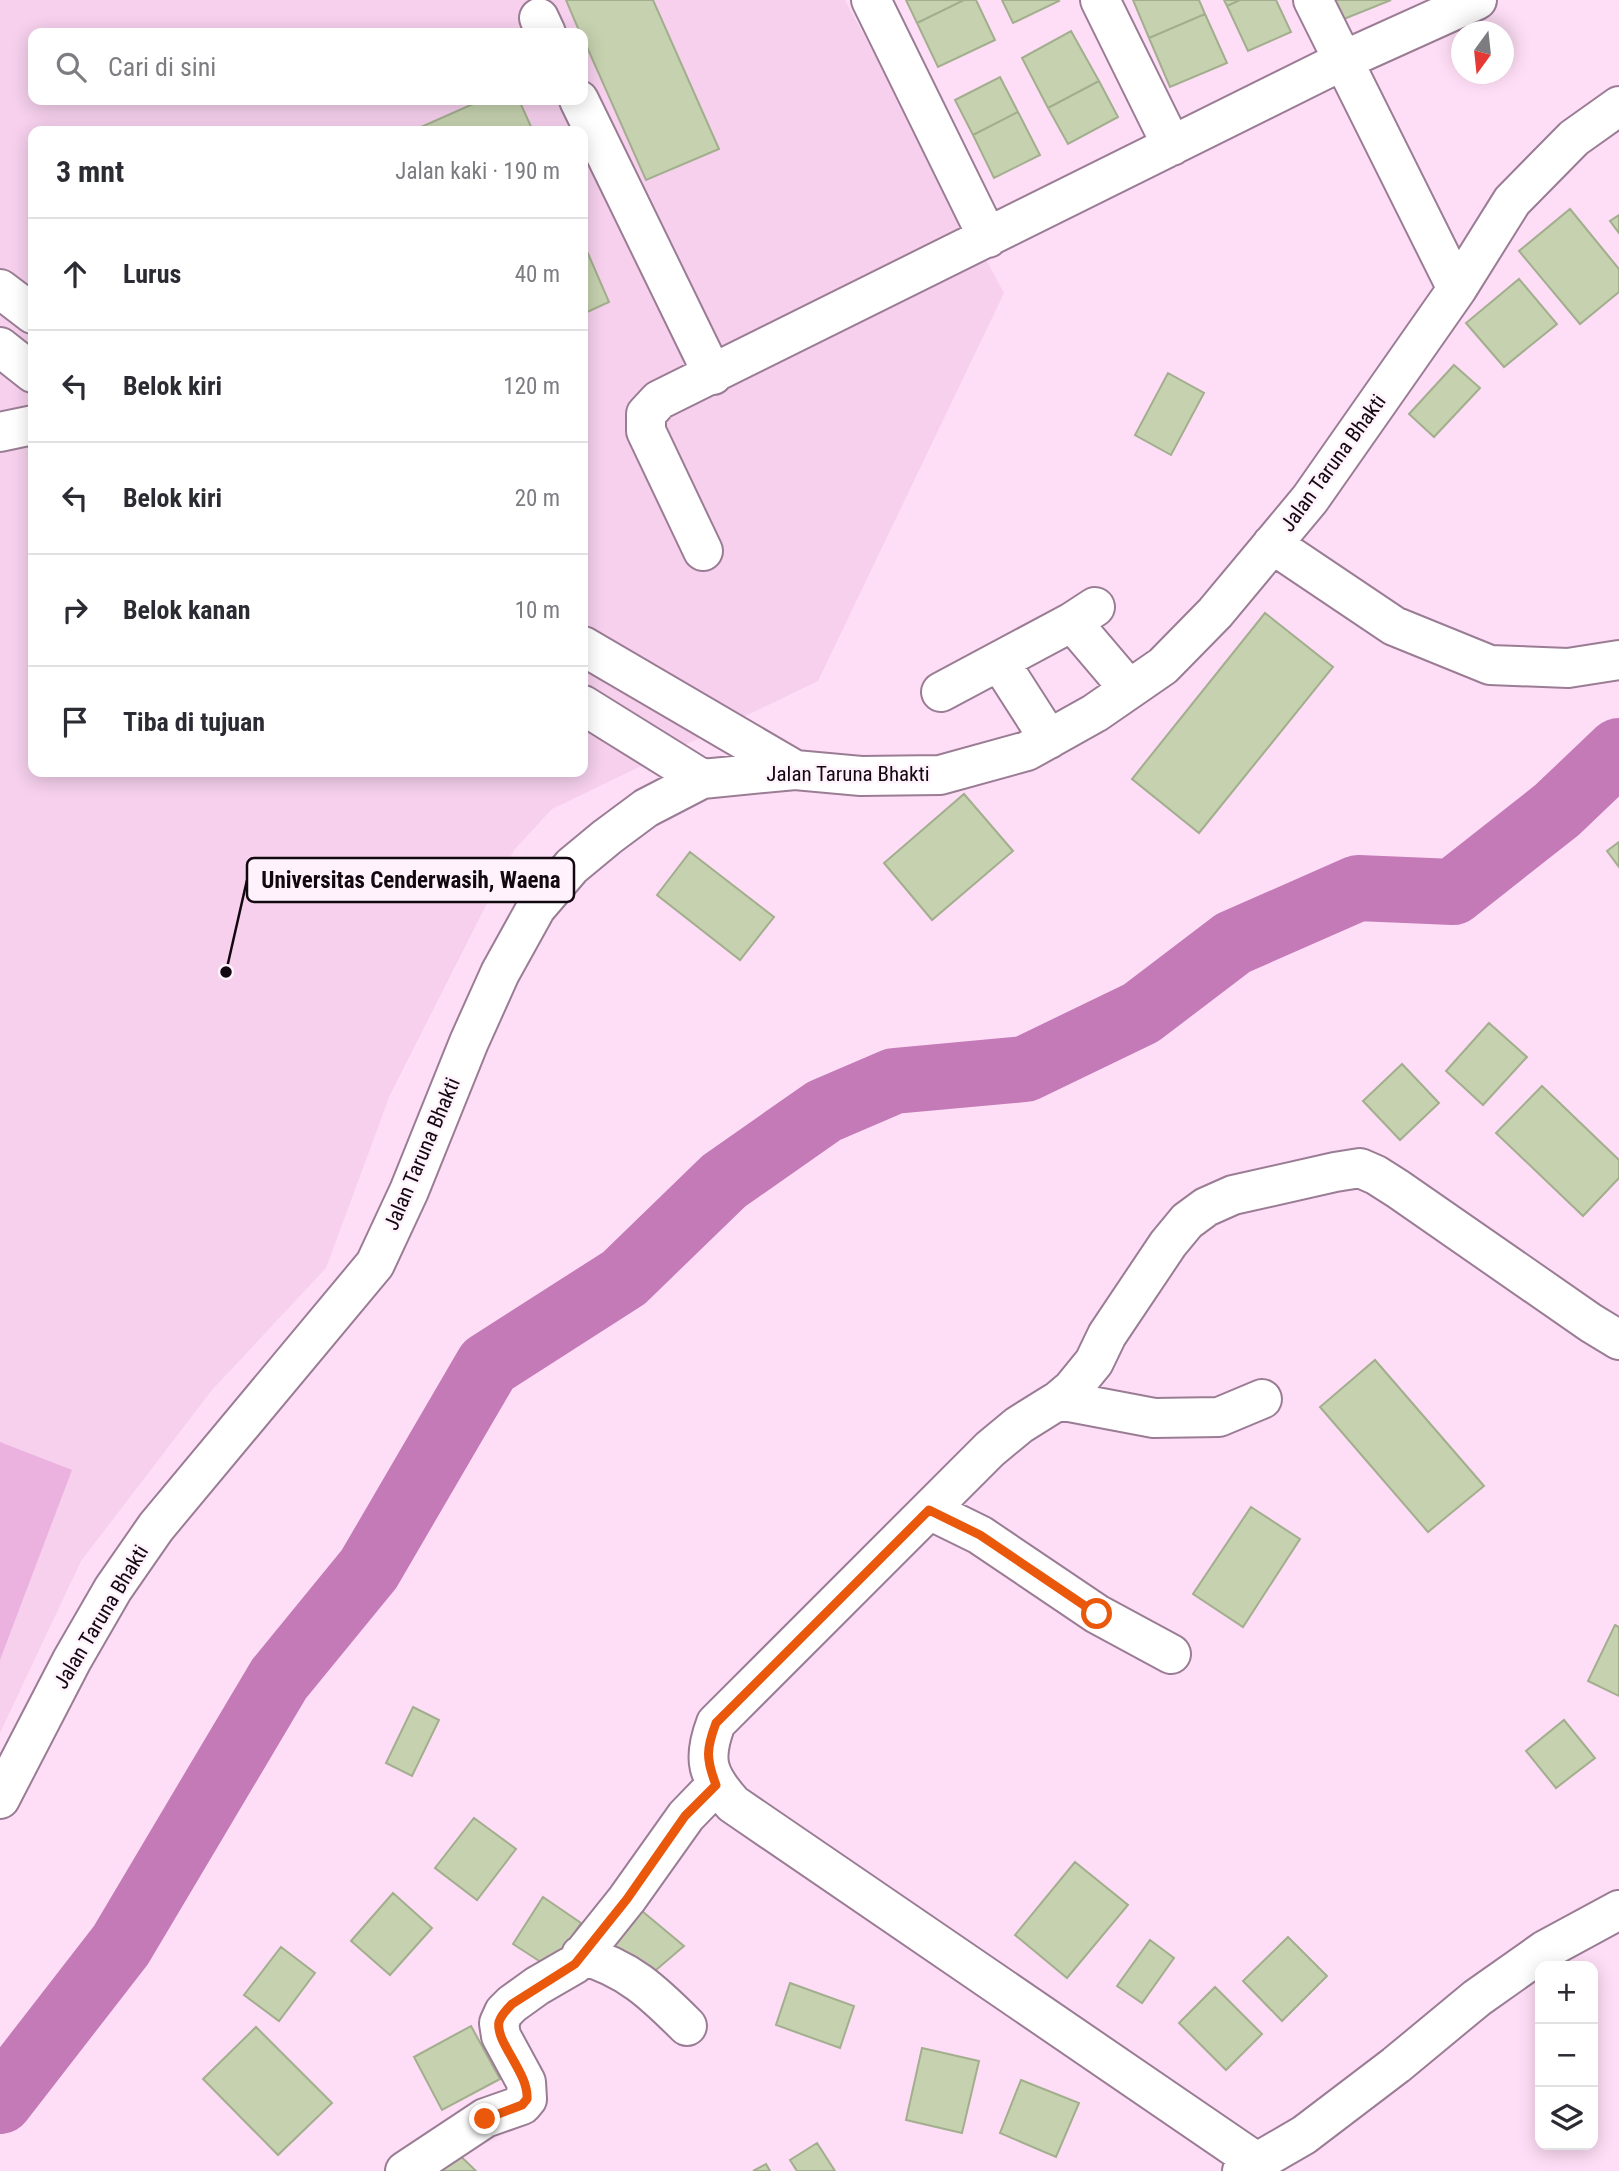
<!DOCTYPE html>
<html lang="id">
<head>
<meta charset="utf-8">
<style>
	body { margin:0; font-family:"Roboto Condensed",sans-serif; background:#f2f2f3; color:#2b2b33 }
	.controls { position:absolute; right:21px; bottom:21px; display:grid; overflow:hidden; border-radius:14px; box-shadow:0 4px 18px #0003 }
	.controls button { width:63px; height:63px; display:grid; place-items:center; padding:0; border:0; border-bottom:2px solid #e1e1e2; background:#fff; color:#2b2b33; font:35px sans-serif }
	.compass { position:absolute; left:1451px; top:21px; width:63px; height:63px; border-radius:50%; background:#fff; box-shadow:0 4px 18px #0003; rotate:195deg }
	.stop { position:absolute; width:21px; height:21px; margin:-16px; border:5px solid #ea580c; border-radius:50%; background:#fff }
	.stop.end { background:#ea580c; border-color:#fff; box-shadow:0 2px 7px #0008 }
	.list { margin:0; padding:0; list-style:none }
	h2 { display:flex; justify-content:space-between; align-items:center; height:91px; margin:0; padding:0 28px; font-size:30px }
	h2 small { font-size:23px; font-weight:400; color:#7c7c81 }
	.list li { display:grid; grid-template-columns:46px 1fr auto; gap:21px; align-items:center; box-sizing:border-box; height:112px; padding:0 28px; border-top:2px solid #e1e1e2 }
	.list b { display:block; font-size:26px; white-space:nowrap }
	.list em { font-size:23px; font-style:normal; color:#7c7c81 }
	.icon { flex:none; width:38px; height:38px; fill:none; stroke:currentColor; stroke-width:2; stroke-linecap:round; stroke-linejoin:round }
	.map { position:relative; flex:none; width:1619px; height:2171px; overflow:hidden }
	.search { position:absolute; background:#fff; box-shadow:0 4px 18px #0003; left:28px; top:28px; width:560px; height:77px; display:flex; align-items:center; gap:18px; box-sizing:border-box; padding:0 24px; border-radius:14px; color:#7c7c81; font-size:26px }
	.panel { position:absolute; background:#fff; box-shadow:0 4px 18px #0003; left:28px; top:126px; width:560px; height:651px; border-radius:14px }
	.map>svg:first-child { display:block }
	.built { fill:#f6d0ed; fill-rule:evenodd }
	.grass { fill:#ebb2e0 }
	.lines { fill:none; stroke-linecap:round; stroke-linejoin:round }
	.river { stroke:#c37ab6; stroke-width:66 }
	.building { fill:#c5d1af; stroke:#a2ae8d; stroke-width:2 }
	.minor-casing { stroke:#9a7d94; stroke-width:42 }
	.minor { stroke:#fff; stroke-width:38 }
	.route { stroke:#ea580c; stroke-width:9 }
	.labels { text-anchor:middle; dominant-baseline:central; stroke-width:5; stroke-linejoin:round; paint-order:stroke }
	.street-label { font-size:21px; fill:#120810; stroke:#fff2fc }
	.leader { fill:none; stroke:#120810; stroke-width:2.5 }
	.callout-dot { fill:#120810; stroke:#fff2fc; stroke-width:2.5 }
	.callout { fill:#fff2fc; stroke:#120810; stroke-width:2.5 }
	.callout-label { font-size:23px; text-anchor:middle; font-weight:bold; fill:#120810 }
</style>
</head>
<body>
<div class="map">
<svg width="1619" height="2171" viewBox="0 0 1619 2171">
	<rect width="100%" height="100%" fill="#fedef6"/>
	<path class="built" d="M0 0H845L1004 293 818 681 552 809 514 850 390 1095 326 1268 212 1390 81 1561 0 1733ZM33 33H583V100H33ZM33 131H583V772H33Z"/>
	<path class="grass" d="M0 1442 72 1470 0 1660Z"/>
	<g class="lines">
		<path class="river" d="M0 2101 121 1945 279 1679 369 1569 488 1365 624 1278 724 1181 824 1111 894 1081 1025 1069 1141 1013 1233 943 1358 888 1453 892 1557 810 1619 751"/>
	</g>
	<path class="building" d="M566 0H653L719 149 646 180 583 38V33H580Z
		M906 0H964L917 23Z
		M964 0H976L995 40 938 67 917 23Z
		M1002 0H1058L1059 1 1013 23Z
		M1133 0H1199L1205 14 1149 38Z
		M1224 0H1240L1227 6Z
		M1240 0H1276L1291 32 1248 51 1227 6Z
		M1335 0H1391L1344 19Z
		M1205 14 1227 63 1170 87 1149 38Z
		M1071 31 1099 81 1048 108 1022 58Z
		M1000 77 1018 112 973 135 955 100Z
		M1099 81 1118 117 1068 144 1048 108Z
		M482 100H519L533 131H423L421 127Z
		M1018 112 1040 155 994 178 973 135Z
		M1570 209 1619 269V292L1580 324 1519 251Z
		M1619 215V233L1610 221Z
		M583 242 609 302 583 314Z
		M1519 279 1557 324 1504 367 1466 323Z
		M1454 365 1480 388 1434 437 1409 414Z
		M1168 373 1204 393 1171 455 1135 435Z
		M1265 613 1333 667 1199 833 1132 779Z
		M964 794 1013 851 932 920 884 863Z
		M1619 842V867L1607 851Z
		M690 852 774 917 740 960 657 895Z
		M1489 1023 1527 1057 1483 1105 1446 1071Z
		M1402 1064 1439 1103 1400 1140 1363 1101Z
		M1542 1086 1619 1160V1178L1583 1216 1496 1133Z
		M1375 1360 1484 1486 1428 1532 1320 1407Z
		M1251 1507 1300 1539 1243 1627 1193 1594Z
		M1615 1625 1619 1627V1696L1588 1681Z
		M413 1707 439 1720 412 1776 386 1763Z
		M1564 1720 1595 1758 1556 1788 1526 1751Z
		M474 1818 516 1849 477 1900 435 1868Z
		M1075 1862 1128 1905 1067 1978 1015 1935Z
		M393 1893 432 1928 390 1975 351 1941Z
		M543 1897 581 1923 550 1968 513 1944Z
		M642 1911 684 1946 649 1976 608 1941Z
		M1288 1937 1327 1976 1282 2021 1243 1981Z
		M1150 1940 1174 1958 1142 2003 1117 1986Z
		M281 1947 315 1973 279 2021 244 1995Z
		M790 1983 854 2006 840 2048 776 2025Z
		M1215 1987 1262 2034 1226 2070 1179 2023Z
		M471 2026 500 2079 442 2110 414 2057Z
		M256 2027 332 2103 278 2155 203 2079Z
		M922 2048 979 2061 962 2133 906 2120Z
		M1021 2080 1079 2103 1056 2157 1000 2133Z
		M817 2143 835 2171H797L790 2160Z
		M449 2145 476 2171H424Z
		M766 2164 770 2171H753Z"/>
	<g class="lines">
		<defs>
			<path id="minor" d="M871 0 988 238
				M1100 0 1172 146
				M1313 0 1457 289
				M539 18 546 33
				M579 100 713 375
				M0 289 33 314
				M0 347 33 373
				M0 432 33 425
				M1272 544 1394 626 1490 665 1568 668 1619 660
				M703 551 646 431V414L659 400 1342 61 1477 0
				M1072 622 1129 689
				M583 646 795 770
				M999 661 1049 739
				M941 692 1072 622 1095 607
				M583 705 702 779
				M1059 1400 1154 1418 1219 1417 1262 1399
				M929 1510 980 1535 1097 1614 1171 1654
				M0 1799 72 1660 113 1589 156 1527 375 1264 409 1191 469 1042 500 973 536 908 572 866 607 837 646 808 702 779 795 770 861 776 940 775 1027 751 1095 713 1163 666 1215 613 1310 499 1457 289 1512 201 1574 138 1619 106
				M581 1955C628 1968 653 1992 687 2026
				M1258 2163 733 1804C707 1775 702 1760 716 1723L990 1449 1019 1425 1059 1400 1072 1389 1094 1362 1107 1335 1168 1244 1187 1221 1206 1207 1233 1195 1335 1172 1360 1168 1376 1175 1398 1189 1591 1323 1619 1340
				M405 2171 485 2118 522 2105 527 2099 526 2082 501 2036 499 2023 504 2012 512 2004 537 1986 575 1964 627 1899 686 1816 716 1785
				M1242 2171 1304 2135 1396 2065 1477 1998 1545 1950 1619 1910"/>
		</defs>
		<use href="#minor" class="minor-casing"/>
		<use href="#minor" class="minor"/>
	</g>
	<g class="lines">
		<path class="route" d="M485 2119 522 2105 527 2099C529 2073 495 2042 499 2022 501 2015 507 2009 512 2004L575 1964 627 1899 685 1816 716 1785C706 1759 706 1749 716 1723L929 1510 980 1535 1097 1614"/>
	</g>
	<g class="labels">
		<g class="street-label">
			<text transform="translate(1333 463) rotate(-54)">Jalan Taruna Bhakti</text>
			<text x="848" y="774">Jalan Taruna Bhakti</text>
			<text transform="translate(422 1154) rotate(-67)">Jalan Taruna Bhakti</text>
			<text transform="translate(101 1617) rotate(-59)">Jalan Taruna Bhakti</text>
		</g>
	</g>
	<path class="leader" d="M226 972L247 880"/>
	<circle class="callout-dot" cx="226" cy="972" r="7"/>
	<rect class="callout" x="247" y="858" width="327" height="44" rx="7"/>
	<g class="callout-label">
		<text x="411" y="888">Universitas Cenderwasih, Waena</text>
	</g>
</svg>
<div class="controls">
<button>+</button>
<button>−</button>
<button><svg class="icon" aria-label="layers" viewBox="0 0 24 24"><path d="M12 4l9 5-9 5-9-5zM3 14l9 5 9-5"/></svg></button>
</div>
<svg class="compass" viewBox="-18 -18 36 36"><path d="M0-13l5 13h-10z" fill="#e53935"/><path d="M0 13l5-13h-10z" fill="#7c7c81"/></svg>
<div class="stop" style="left:1097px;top:1614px"></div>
<div class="stop end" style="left:485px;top:2119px"></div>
<div class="search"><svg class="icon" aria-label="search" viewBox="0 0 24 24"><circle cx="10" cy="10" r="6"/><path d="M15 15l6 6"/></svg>Cari di sini</div>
<section class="panel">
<h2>3 mnt<small>Jalan kaki · 190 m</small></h2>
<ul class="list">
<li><svg class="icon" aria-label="ahead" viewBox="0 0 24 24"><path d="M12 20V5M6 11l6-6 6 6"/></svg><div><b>Lurus</b></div><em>40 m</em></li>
<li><svg class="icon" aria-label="left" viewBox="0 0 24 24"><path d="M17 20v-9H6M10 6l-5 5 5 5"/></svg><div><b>Belok kiri</b></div><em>120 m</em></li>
<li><svg class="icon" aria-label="left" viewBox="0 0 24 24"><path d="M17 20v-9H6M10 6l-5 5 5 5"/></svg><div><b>Belok kiri</b></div><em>20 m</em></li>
<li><svg class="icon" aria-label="right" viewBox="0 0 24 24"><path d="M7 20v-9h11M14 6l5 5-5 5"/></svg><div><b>Belok kanan</b></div><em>10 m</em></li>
<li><svg class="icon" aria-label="arrive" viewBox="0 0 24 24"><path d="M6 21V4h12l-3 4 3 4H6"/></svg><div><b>Tiba di tujuan</b></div></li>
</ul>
</section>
</div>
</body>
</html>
